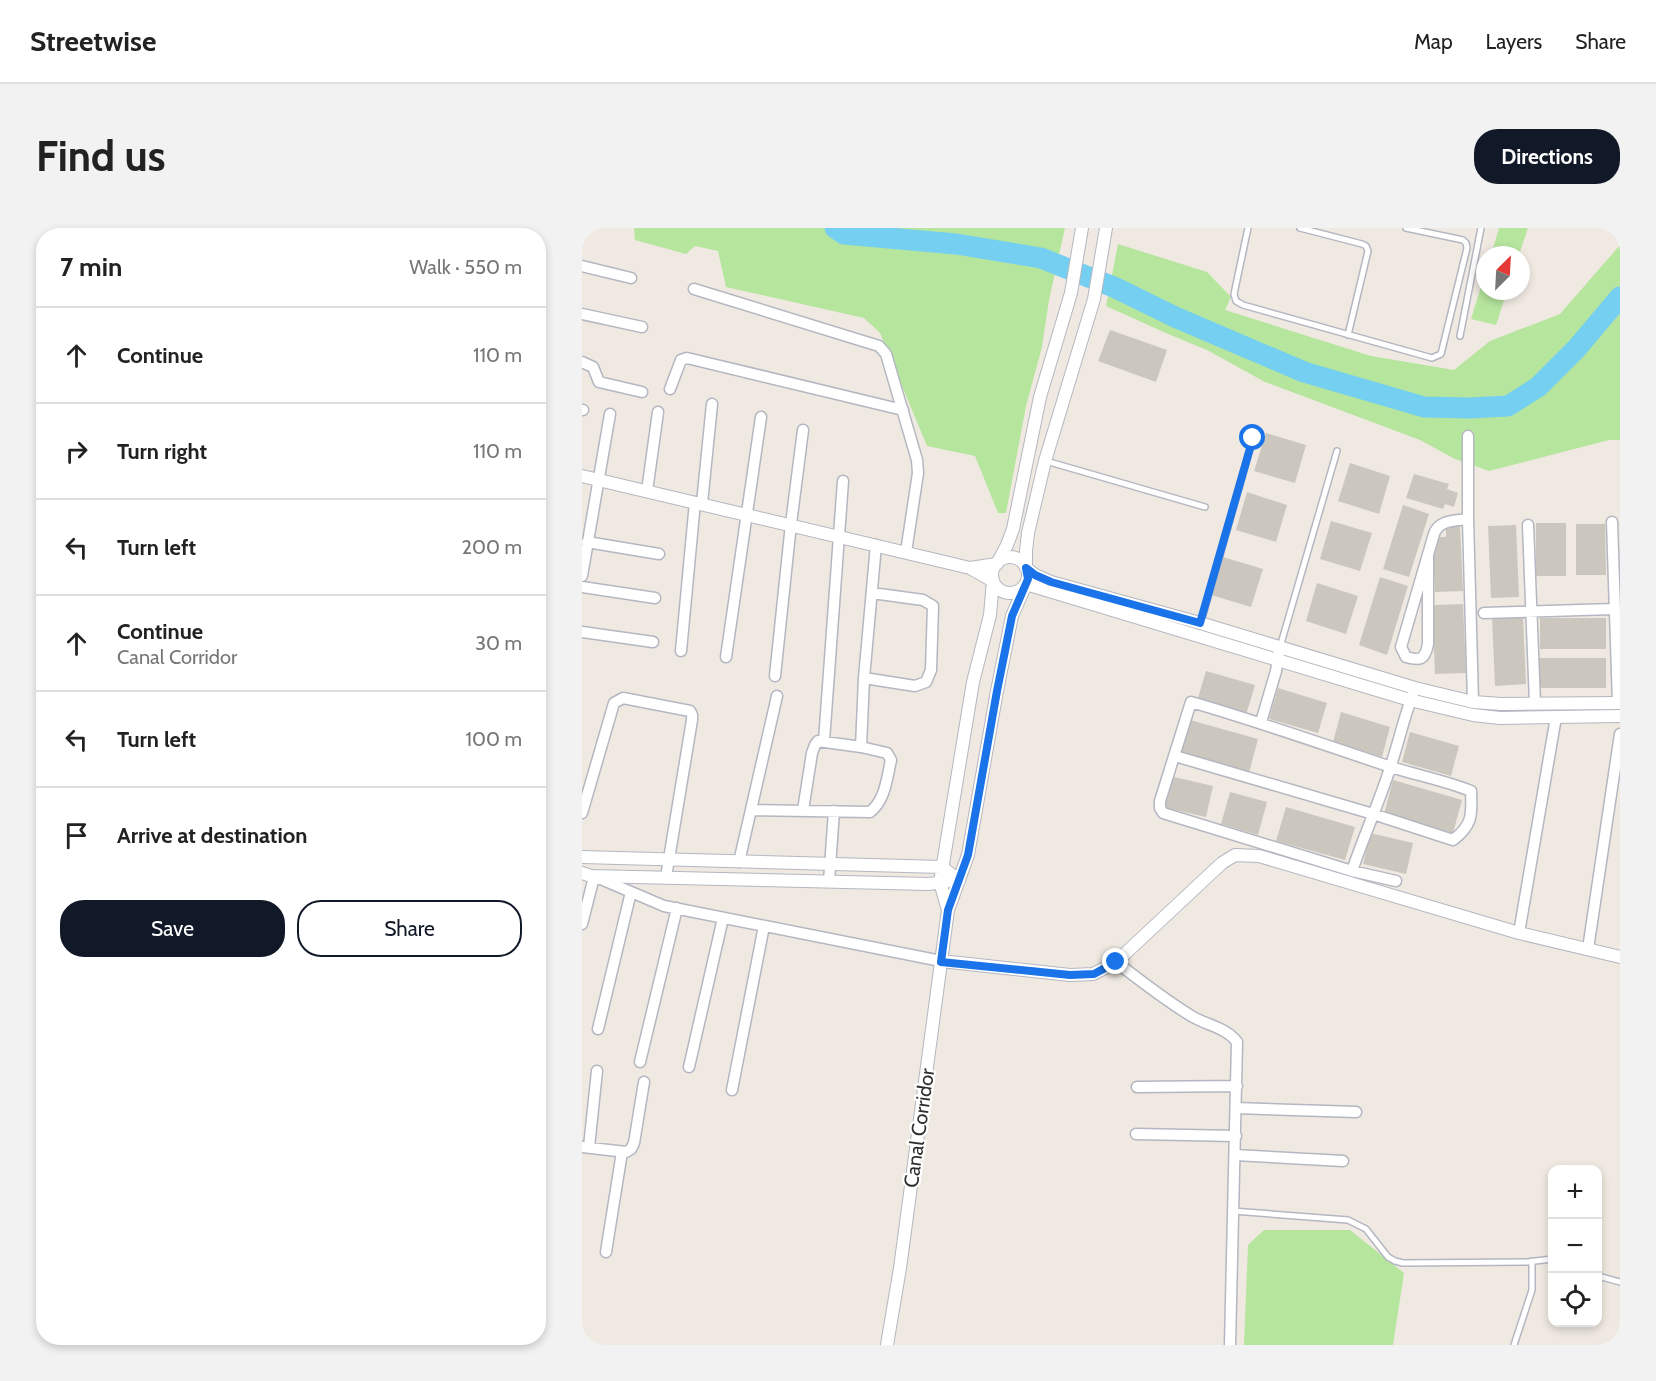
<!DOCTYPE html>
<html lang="en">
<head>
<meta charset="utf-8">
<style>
	body { margin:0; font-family:Cabin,sans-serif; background:#f2f2f2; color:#222 }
	.controls { position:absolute; right:18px; bottom:18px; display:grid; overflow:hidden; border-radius:12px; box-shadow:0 3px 9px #0003 }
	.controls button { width:54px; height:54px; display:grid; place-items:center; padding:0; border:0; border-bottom:2px solid #e0e0e0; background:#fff; color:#222; font:30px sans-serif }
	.compass { position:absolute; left:894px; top:18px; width:54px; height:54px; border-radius:50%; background:#fff; box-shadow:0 3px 9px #0003; rotate:24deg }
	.stop { position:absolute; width:18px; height:18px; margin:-14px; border:4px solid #1a73e8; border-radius:50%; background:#fff }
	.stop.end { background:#1a73e8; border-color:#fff; box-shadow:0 2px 6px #0008 }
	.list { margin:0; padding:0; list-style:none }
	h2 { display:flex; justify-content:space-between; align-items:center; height:78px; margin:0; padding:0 24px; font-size:26px }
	h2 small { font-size:20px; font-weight:400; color:#767676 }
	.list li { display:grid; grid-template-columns:39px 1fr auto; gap:18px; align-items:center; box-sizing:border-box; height:96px; padding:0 24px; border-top:2px solid #e0e0e0 }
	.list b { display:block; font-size:22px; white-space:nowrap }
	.list p { margin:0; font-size:20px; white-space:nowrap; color:#767676 }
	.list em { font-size:20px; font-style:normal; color:#767676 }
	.actions { display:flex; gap:12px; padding:18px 24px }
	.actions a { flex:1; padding:14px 0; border:2px solid #111827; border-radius:24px; text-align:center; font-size:21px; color:#111827 }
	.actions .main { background:#111827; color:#fff }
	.icon { flex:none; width:33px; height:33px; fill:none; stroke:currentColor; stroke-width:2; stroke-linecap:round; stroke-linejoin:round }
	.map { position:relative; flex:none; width:1038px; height:1117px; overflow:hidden; border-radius:24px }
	header { display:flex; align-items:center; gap:36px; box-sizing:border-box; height:84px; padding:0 30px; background:#fff; border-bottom:2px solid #e0e0e0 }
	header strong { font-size:28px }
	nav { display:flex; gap:33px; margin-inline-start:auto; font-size:21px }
	.intro { display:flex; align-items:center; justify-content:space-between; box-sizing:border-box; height:144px; padding:0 36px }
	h1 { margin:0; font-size:42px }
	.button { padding:15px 27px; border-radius:24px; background:#111827; color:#fff; font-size:21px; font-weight:700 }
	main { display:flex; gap:36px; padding:0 36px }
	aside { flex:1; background:#fff; border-radius:24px; box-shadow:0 3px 9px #0003 }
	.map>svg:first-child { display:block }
	.green { fill:#b6e59e }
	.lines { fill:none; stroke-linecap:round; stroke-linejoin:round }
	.river { stroke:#75cff0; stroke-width:21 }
	.building { fill:#cbc7bf }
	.service-casing { stroke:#b4b7c1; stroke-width:8 }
	.minor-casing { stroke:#b4b7c1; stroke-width:13 }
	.tertiary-casing { stroke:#b4b7c1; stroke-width:14 }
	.service { stroke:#fff; stroke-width:5 }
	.minor { stroke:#fff; stroke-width:10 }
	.tertiary { stroke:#fff; stroke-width:12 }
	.route { stroke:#1a73e8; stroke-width:8 }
	.labels { text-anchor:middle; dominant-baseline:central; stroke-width:4.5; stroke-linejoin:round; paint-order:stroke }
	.street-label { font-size:20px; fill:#2e2e2e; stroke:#fff }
</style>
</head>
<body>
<header>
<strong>Streetwise</strong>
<nav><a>Map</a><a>Layers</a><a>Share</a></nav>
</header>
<div class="intro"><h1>Find us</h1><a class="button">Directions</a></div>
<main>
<aside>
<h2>7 min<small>Walk · 550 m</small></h2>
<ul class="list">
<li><svg class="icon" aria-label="ahead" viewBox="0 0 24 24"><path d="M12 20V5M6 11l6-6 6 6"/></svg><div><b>Continue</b></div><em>110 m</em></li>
<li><svg class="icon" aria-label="right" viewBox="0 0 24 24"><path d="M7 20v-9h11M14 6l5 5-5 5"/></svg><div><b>Turn right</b></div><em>110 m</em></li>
<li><svg class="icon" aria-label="left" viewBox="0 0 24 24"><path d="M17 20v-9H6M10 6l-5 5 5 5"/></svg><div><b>Turn left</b></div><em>200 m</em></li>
<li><svg class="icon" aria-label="ahead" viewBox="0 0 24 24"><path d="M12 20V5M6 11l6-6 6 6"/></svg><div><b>Continue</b><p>Canal Corridor</p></div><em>30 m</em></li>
<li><svg class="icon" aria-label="left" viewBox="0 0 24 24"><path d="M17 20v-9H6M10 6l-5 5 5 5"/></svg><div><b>Turn left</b></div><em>100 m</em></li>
<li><svg class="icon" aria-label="arrive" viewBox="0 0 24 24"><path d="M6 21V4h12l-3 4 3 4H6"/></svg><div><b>Arrive at destination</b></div></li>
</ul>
<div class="actions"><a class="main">Save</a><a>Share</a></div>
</aside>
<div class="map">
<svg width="1038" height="1117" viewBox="0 0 1038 1117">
	<rect width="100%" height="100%" fill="#efe9e1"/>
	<path class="green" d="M52 0H483L467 72 460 119 444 178 424 285H416L393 228 345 218 298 105 282 90 144 59 136 23 113 18 104 26 53 12Z
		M917 0H946L937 27H909Z
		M536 16 625 44 649 69 643 82 789 128 872 142 908 113 978 86 1038 17V212H1027L907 243 873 231 838 212 683 154 625 122 586 106 524 78Z
		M903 46V63H925L914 97 889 91Z
		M682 1002H768L822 1045 811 1117H662L666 1017Z"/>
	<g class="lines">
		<path class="river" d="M253 0 262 6 374 16 459 30 534 60 593 89 722 144 842 179 888 180 926 178 956 159 995 120 1038 69"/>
	</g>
	<path class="building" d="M528 102 585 122 574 154 516 133Z
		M684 205 724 217 713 255 672 243Z
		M768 235 808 248 797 286 756 273Z
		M832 246 867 256 865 261 876 265 872 279 863 276 861 281 824 270Z
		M665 264 705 277 694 314 654 302Z
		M821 277 847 286 827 349 801 341Z
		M749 293 790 305 778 343 738 331Z
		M954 295H984V348H954Z
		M994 296H1023L1024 347H994Z
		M864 297H878L881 363 853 364 851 320H855L854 309H864Z
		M934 297 937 369 909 370 906 298Z
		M641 329 681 341 669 379 629 367Z
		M798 349 826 358 805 427 777 417Z
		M735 355 776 368 764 406 724 393Z
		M881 376 884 445 853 446 850 377Z
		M941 389 944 456 913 458 910 390Z
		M958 390H1024V421H958Z
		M956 430H1024V460H956Z
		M624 443 673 457 664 487 615 473Z
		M696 460 745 475 736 505 687 491Z
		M759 484 808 499 800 529 751 514Z
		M608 492 676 511 667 545 598 526Z
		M828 504 877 518 869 548 820 534Z
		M588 548 631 558 624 589 580 579Z
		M811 552 880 572 871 605 802 586Z
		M648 564 685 574 676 607 639 596Z
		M704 579 773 599 763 632 694 613Z
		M788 605 831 615 824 646 781 636Z"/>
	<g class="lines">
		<defs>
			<path id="service" d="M666 0 652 66 654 73 661 77 850 130 859 126 885 20 884 15 881 12 824 0
				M718 0 780 16 784 18 786 23 766 107
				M878 108 899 0
				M464 233 623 279
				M619 394 671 210
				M698 419 755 223
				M651 983 766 992 784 1001 806 1029 813 1033 821 1035 945 1034 970 1031
				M1016 1048 1038 1054
				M932 1117 950 1062V1033"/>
			<path id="minor" d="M0 38 49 50
				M112 61 297 118 304 126 335 232 336 245 324 324
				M0 86 60 99
				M0 134 11 139 17 154 60 164
				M88 161 99 132 105 130 321 182
				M0 182H1
				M886 208V291L891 474
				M65 263 76 184
				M120 275 130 176
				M1030 294 1036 475
				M946 297 953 476
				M5 314 77 326
				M846 326V416C843 432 838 433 824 429L819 419 852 306C857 292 872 293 886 291
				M0 348 28 186
				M0 359 73 370
				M902 385 1032 381
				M0 404 71 414
				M99 423 113 274
				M144 429 179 189
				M193 448 209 296 221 202
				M282 450 333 458 344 454 349 442 351 378 341 372 290 365
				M679 494 694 443 697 425
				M242 513 261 253
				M279 519 282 450 294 317
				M593 528 791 586 871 612C891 597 890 586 889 563 862 552 833 547 806 538 740 516 675 493 609 474L578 573V580L581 585 770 643C782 607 798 573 809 537 817 513 822 489 831 466
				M169 582 288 584C303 573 305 550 309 532L305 525 279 519 236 513 233 517 230 525 221 582
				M0 585 32 475 41 470 108 483 110 487V492L84 649
				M157 634 195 468
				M770 643 814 653
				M14 649 82 678 359 733
				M247 653 252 583
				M0 696 12 649
				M937 705 974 489
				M1006 721 1038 506
				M534 734C559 753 584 773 611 789 625 797 645 800 655 814L648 1117
				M16 801 49 664
				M58 834 95 680
				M107 839 141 690
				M555 859 655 858
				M150 862 182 698
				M654 880 774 884
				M554 906 654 908
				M0 919 44 924 49 921 52 915 62 854
				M7 919 15 843
				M653 927 761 933
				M24 1024 40 924"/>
			<path id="tertiary" d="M524 0 512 71 463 233 446 305 444 323V340L453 347 469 354 618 395 833 460 891 474 919 476 1038 475
				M0 248 388 340 411 353 408 387 391 454 358 654 366 682
				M410 347a18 18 0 1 1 36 0a18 18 0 1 1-36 0Z
				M388 340 415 336 425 317 431 301 458 169 489 65 500 0
				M0 629 360 639 377 653
				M0 645 9 648 346 656 364 654
				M359 733 488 747 511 746 533 735 640 635 653 627 677 628 937 705 1038 729
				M305 1117 318 1040 366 682 386 627 415 463 430 388 444 356 828 472 891 487 918 490 1038 488"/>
		</defs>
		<use href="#service" class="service-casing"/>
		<use href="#minor" class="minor-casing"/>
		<use href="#tertiary" class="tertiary-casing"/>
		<use href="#service" class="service"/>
		<use href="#minor" class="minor"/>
		<use href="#tertiary" class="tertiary"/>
	</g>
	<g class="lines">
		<path class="route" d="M534 734 512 746 488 747 359 734 366 682 386 627 415 463 430 388 446 351 444 340 453 347 469 354 618 395 671 210"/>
	</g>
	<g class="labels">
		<g class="street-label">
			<text transform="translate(337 900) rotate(-82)">Canal Corridor</text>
		</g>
	</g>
</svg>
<div class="controls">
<button>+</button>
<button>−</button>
<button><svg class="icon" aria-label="locate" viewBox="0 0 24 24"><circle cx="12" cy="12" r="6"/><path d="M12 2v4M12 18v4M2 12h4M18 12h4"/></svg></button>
</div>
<svg class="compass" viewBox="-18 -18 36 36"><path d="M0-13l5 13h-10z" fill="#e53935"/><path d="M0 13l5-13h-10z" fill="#767676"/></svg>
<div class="stop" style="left:671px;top:210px"></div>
<div class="stop end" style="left:534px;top:734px"></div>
</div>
</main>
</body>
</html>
